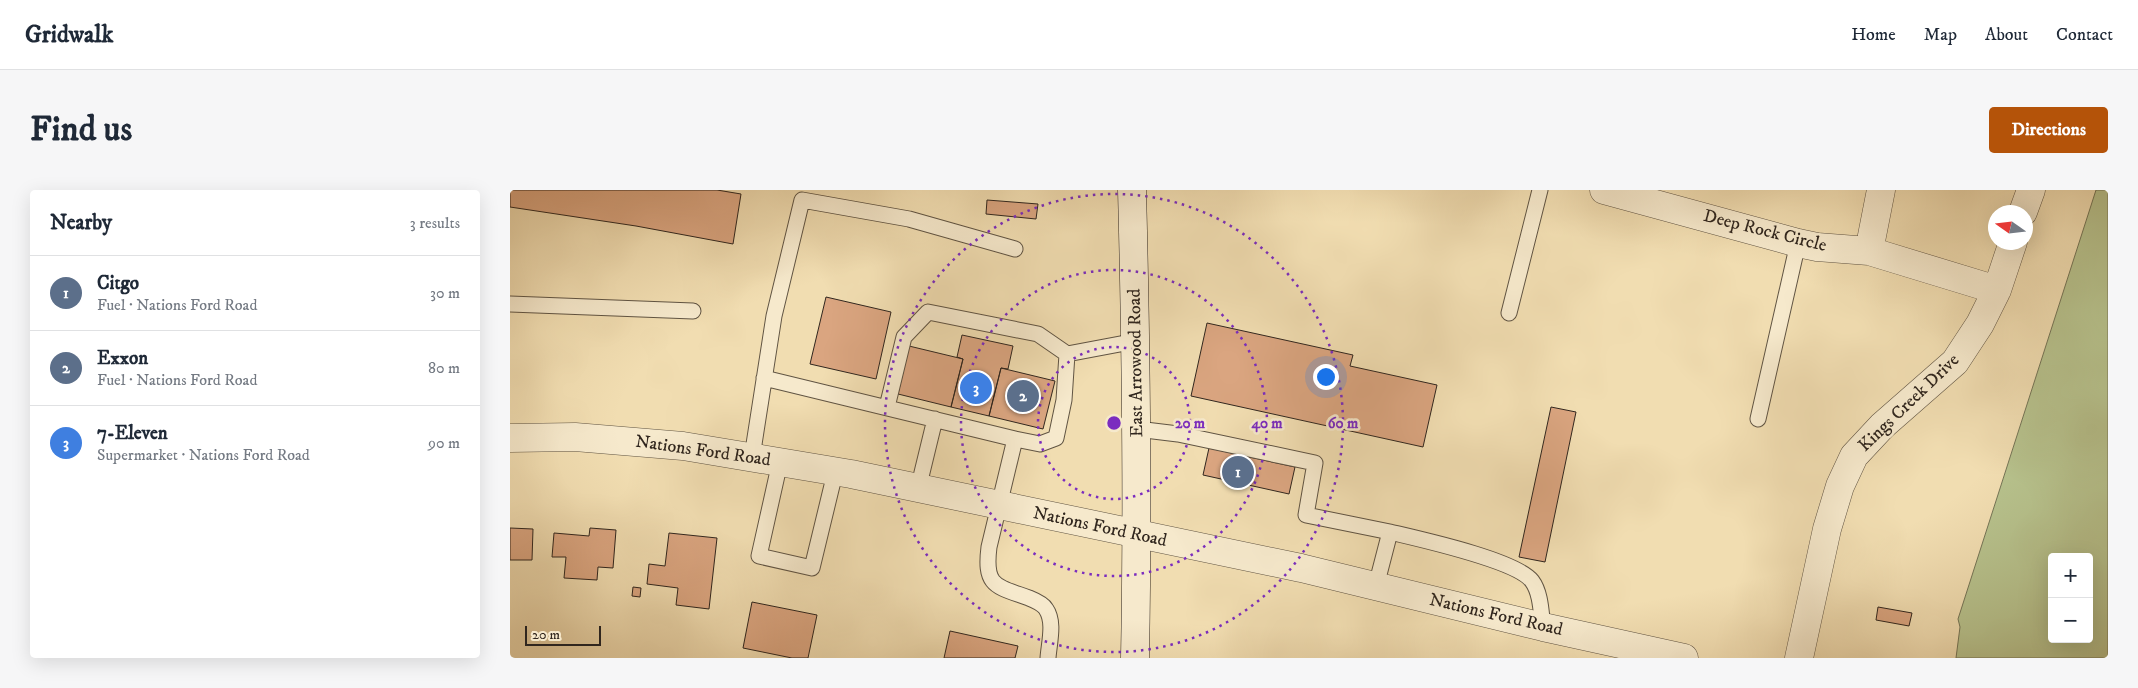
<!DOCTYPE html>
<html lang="en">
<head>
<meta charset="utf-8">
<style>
	body { margin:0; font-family:"IM FELL DW Pica",serif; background:#f6f6f7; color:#1f2937 }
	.controls { position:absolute; right:15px; bottom:15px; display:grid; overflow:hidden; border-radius:5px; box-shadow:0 5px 20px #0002 }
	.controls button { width:45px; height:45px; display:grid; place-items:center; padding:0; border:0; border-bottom:1px solid #e0e1e3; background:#fff; color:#1f2937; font:25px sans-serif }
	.compass { position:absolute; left:1478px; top:15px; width:45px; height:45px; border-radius:50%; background:#fff; box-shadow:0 5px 20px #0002; rotate:284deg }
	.scale { position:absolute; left:15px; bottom:12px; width:76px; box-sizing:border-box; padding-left:5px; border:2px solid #30261e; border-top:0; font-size:14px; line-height:18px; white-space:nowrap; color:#30261e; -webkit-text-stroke:4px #f6e9cc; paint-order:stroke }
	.you { position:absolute; left:815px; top:186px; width:18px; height:18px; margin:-12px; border:4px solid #fff; border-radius:50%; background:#1a73e8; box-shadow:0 0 0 8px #1a73e833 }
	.badge { display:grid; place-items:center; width:32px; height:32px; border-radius:50%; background:#b45309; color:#fff; font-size:16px; font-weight:700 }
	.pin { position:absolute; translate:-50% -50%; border:2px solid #fff; box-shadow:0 1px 5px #0006 }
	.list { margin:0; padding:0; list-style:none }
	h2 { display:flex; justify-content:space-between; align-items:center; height:65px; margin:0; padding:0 20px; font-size:21px }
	h2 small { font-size:16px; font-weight:400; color:#747a83 }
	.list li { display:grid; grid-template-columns:32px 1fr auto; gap:15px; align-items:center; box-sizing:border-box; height:75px; padding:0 20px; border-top:1px solid #e0e1e3 }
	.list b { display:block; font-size:19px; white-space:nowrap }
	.list p { margin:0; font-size:16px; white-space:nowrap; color:#747a83 }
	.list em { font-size:16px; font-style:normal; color:#747a83 }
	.map { position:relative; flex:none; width:1598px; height:468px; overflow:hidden; border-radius:5px }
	header { display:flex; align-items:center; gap:30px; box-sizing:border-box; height:70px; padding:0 25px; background:#fff; border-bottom:1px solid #e0e1e3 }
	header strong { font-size:24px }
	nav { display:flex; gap:28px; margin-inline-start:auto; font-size:18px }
	.intro { display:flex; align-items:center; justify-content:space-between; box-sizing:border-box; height:120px; padding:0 30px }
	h1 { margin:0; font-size:35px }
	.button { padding:12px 22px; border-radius:5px; background:#b45309; color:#fff; font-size:18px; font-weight:700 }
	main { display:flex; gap:30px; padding:0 30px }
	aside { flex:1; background:#fff; border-radius:5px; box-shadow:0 5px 20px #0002 }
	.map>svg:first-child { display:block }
	.green { fill:#b7c28d; stroke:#747456; fill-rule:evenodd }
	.building { fill:#daa580; stroke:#30261e }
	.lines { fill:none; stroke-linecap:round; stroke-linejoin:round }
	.service-casing { stroke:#605443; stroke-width:17 }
	.minor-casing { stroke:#605443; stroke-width:29 }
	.tertiary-casing { stroke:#605443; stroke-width:29 }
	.secondary-casing { stroke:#30261e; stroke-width:29 }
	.service { stroke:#f6e9cc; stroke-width:15 }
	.minor { stroke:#f6e9cc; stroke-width:28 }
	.tertiary { stroke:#f6e9cc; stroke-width:28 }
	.secondary { stroke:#f6e9cc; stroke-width:28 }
	.ring { fill:none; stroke:#7b2cbf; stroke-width:2.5; stroke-dasharray:2.5 5 }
	.labels { text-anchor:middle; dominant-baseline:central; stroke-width:5; stroke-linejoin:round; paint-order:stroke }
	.street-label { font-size:18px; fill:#30261e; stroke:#f6e9cc }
	.centre { fill:#7b2cbf; stroke:#f6e9cc; stroke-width:2.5 }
	.ring-label { font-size:15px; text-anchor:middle; font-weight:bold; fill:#7b2cbf; stroke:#f6e9cc; stroke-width:5; stroke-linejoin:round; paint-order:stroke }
</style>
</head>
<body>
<header>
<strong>Gridwalk</strong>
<nav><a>Home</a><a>Map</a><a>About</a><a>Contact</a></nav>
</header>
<div class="intro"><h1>Find us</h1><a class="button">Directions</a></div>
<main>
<aside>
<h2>Nearby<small>3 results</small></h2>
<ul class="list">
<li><span class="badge" style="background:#5c6f8a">1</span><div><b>Citgo</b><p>Fuel · Nations Ford Road</p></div><em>30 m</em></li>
<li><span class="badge" style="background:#5c6f8a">2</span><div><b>Exxon</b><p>Fuel · Nations Ford Road</p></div><em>80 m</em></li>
<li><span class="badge" style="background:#3f7fe0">3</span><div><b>7-Eleven</b><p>Supermarket · Nations Ford Road</p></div><em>90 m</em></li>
</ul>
</aside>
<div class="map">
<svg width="1598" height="468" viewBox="0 0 1598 468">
	<rect width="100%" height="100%" fill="#f1ddb1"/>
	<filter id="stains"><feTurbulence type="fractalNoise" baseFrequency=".004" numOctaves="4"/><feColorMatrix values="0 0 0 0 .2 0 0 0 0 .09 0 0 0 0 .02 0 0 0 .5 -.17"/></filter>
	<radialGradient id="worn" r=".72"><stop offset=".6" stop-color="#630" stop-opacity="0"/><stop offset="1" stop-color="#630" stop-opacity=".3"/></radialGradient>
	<path class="green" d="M1586 0H1598V468H1446L1450 437 1448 429ZM1542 367H1579V449H1542Z"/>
	<path class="building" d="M0 0H207L231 4 223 54 126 36 0 17Z
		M477 10 528 14 526 29 476 24Z
		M316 107 381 122 366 189 300 174Z
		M697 133 843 165 840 176 927 195 913 257 681 206Z
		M452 145 503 156 498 179 491 178 479 226 441 217 453 169 447 167Z
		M399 156 453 169 441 217 388 204Z
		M491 178 545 191 533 239 479 226Z
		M1041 217 1066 222 1035 372 1009 367Z
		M699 258 785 277 779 304 693 285Z
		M0 338 23 339 22 370H0Z
		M80 338 106 340 103 378 88 377 87 390 54 388 56 367H42L44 343 79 346Z
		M159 343 207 348 199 419 166 415 168 398 137 394 139 374 155 376Z
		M123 397 131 398 130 407 122 406Z
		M242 412 307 425 298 468H282L233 458Z
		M1368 417 1402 423 1399 436 1366 430Z
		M440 441 508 456 505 468H434Z"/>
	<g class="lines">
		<defs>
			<path id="service" d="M0 114 183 121
				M999 123 1030 0
				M254 188 505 249 479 357C474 397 486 396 519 408 524 410 533 414 536 419 545 432 539 453 538 468
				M377 217 394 147 418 122 528 144 557 164
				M1248 229 1288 53
				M627 239 668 244 805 273 796 325 880 342
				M505 249 530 254 546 248 554 210 557 164 626 151
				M242 267 264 126 292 10 399 29 505 59
				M270 272 249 366 302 378 325 283
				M408 299 425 229
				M866 396 880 342C909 349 1006 370 1022 391 1031 403 1031 423 1033 437"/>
			<path id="minor" d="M1094 0 1288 53 1307 57 1359 61 1487 100
				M1513 22 1521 0
				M1359 61 1371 0
				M1289 468 1317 339 1330 296 1344 266 1372 236 1445 172 1470 134 1487 100 1503 52"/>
			<path id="tertiary" d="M0 248 65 247 173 256 341 284 791 378 1033 437 1174 468"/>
			<path id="secondary" d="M622 0C626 156 628 312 625 468"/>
		</defs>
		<use href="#service" class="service-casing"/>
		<use href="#minor" class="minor-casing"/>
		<use href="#tertiary" class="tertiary-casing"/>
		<use href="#secondary" class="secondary-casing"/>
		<use href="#service" class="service"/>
		<use href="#minor" class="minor"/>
		<use href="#tertiary" class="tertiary"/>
		<use href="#secondary" class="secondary"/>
	</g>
	<g class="ring">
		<circle cx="604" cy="233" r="76"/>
		<circle cx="604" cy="233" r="153"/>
		<circle cx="604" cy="233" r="229"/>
	</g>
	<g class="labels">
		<g class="street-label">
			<text transform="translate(1255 41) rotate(14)">Deep Rock Circle</text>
			<text transform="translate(626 173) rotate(-91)">East Arrowood Road</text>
			<text transform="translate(1399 213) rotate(-44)">Kings Creek Drive</text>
			<text transform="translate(193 261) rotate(8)">Nations Ford Road</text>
			<text transform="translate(590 337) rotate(12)">Nations Ford Road</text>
			<text transform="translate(986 425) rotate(13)">Nations Ford Road</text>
		</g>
	</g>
	<circle cx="604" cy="233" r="8" class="centre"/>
	<g class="ring-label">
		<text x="680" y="238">20 m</text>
		<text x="757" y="238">40 m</text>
		<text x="833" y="238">60 m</text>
	</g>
	<rect width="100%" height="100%" filter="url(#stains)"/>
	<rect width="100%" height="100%" fill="url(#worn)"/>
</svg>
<div class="controls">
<button>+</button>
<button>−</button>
</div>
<svg class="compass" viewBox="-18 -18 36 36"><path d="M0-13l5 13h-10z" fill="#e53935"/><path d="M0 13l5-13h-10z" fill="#747a83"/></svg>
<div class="scale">20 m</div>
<div class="you"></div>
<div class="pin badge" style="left:728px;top:282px;background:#5c6f8a">1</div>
<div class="pin badge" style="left:513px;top:206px;background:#5c6f8a">2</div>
<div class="pin badge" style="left:466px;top:198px;background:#3f7fe0">3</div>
</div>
</main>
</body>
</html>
